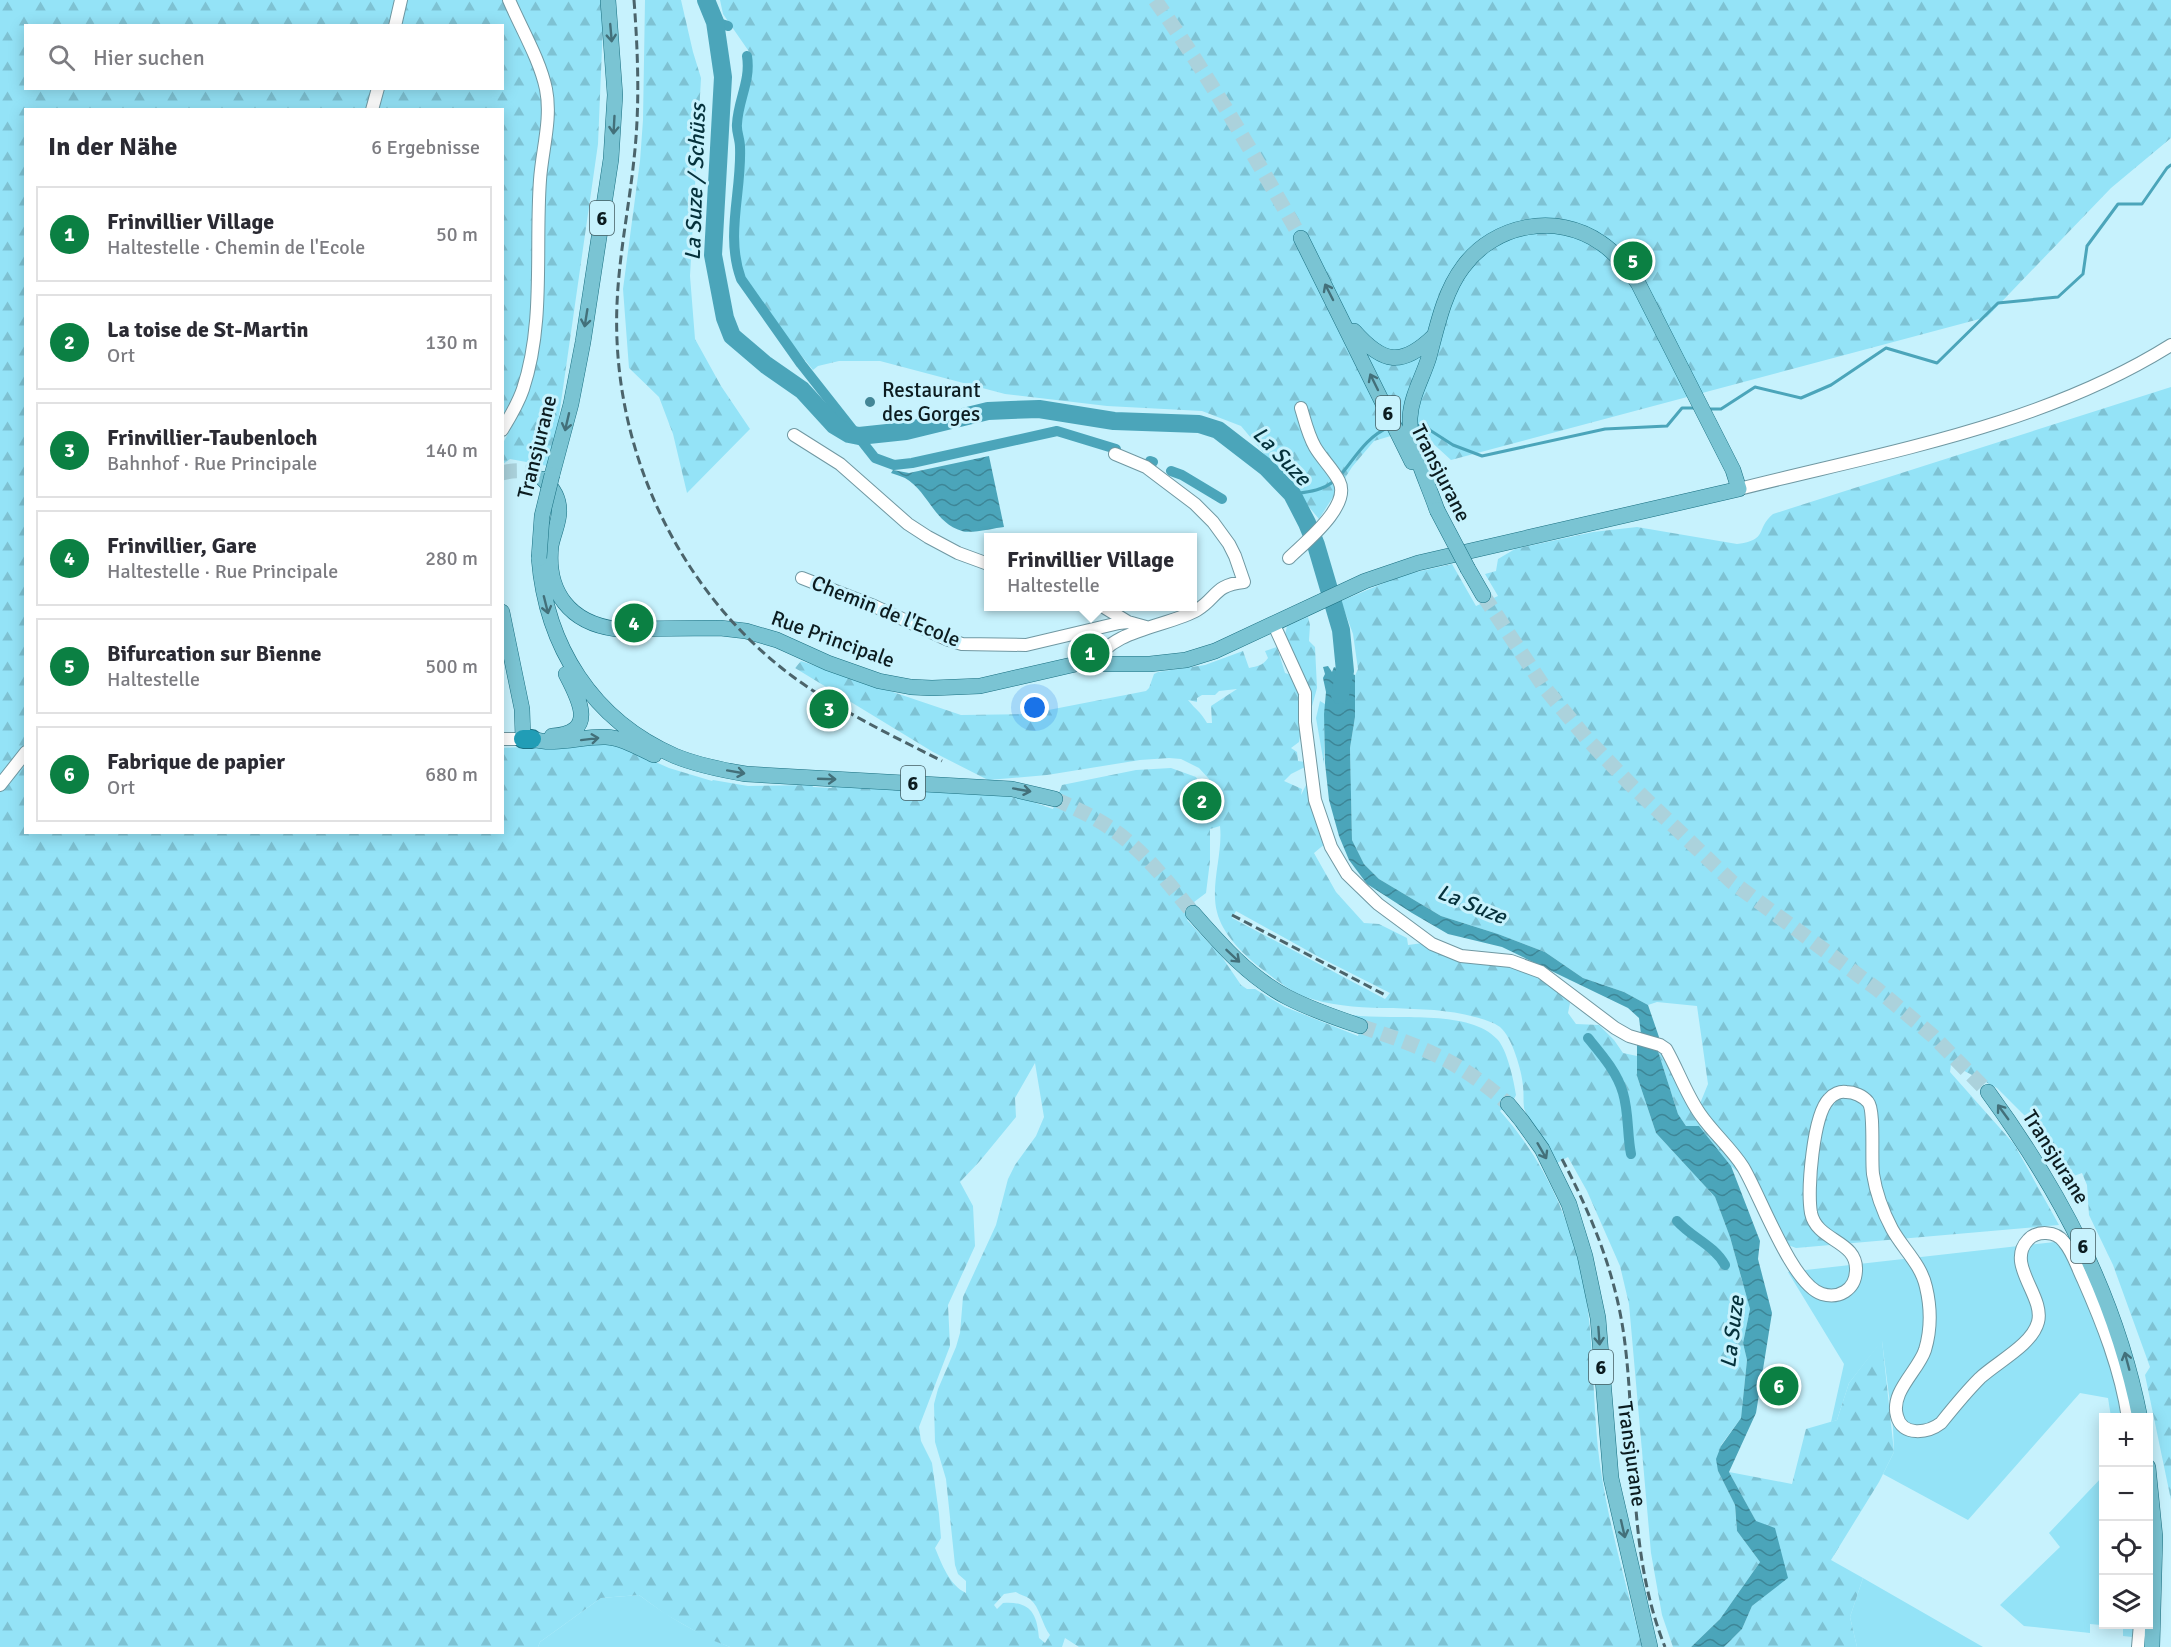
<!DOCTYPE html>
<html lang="de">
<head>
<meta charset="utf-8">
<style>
	body { margin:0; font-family:Signika,sans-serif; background:#f2f2f3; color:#2b2b33 }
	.controls { position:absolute; right:18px; bottom:18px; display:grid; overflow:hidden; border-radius:0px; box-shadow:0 3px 15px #0003 }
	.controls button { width:54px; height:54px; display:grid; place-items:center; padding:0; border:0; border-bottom:2px solid #e1e1e2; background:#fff; color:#2b2b33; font:30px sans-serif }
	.you { position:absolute; left:1035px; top:708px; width:21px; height:21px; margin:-15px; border:4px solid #fff; border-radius:50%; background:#1a73e8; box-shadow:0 0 0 9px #1a73e833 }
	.badge { display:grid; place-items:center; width:39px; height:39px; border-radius:50%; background:#0b8043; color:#fff; font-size:20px; font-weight:700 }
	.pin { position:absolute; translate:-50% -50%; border:3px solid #fff; box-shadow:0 2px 6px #0006 }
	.popup { position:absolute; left:984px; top:533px; width:213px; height:78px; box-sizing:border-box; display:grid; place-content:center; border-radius:0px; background:#fff; filter:drop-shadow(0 2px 4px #0005); font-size:20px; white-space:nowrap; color:#7c7c81 }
	.popup b { font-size:22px; color:#2b2b33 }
	.popup::after { content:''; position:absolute; left:50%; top:100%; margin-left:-12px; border:12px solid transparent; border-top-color:#fff }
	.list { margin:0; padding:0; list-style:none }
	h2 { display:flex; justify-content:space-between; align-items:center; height:78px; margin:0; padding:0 24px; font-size:26px }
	h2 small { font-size:20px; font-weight:400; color:#7c7c81 }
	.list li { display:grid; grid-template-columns:39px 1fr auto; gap:18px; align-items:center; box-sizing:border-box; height:96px; margin:0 12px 12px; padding:0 12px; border:2px solid #e1e1e2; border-radius:0px }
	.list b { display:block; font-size:22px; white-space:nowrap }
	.list p { margin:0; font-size:20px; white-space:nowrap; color:#7c7c81 }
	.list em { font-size:20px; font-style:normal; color:#7c7c81 }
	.icon { flex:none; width:33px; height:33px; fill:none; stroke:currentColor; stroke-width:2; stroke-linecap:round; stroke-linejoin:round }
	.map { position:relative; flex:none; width:2171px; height:1647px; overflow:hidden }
	.search { position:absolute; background:#fff; box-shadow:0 3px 15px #0003; left:24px; top:24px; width:480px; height:66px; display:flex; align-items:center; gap:15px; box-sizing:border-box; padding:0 21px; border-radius:0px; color:#7c7c81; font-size:22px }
	.panel { position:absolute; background:#fff; box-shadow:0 3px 15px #0003; left:24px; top:108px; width:480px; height:726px; border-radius:0px }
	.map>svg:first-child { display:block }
	.grass { fill:#94e3f7 }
	.forest { fill:url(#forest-firs); fill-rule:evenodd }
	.water { fill:url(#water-waves) }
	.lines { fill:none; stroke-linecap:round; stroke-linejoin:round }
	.stream { stroke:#4ba5ba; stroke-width:3 }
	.canal { stroke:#4ba5ba; stroke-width:10 }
	.river { stroke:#4ba5ba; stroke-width:18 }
	.major-tunnel { stroke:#abd2dc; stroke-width:15; stroke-dasharray:15 8; stroke-linecap:butt }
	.minor-casing { stroke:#7098a2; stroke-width:14 }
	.major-casing { stroke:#1a7082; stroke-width:16 }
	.highway-casing { stroke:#1a7082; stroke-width:20 }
	.minor { stroke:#fff; stroke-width:12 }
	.major { stroke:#7ac4d3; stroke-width:15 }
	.highway { stroke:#219db6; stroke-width:18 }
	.rail { stroke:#4b646b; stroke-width:3; stroke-dasharray:9 4.5; stroke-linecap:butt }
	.major-bridge-casing { stroke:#1a7082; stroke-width:16; stroke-linecap:butt }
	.major-bridge { stroke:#7ac4d3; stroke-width:15 }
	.oneway { stroke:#43707a }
	.poi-dot { fill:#438696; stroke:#c7f2fd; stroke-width:2 }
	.labels { text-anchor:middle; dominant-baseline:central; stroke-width:6; stroke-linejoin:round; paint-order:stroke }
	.shield { fill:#c7f2fd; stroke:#445c62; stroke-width:1.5 }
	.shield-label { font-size:20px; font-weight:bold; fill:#0c1c20 }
	.poi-label { font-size:21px; fill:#0c1c20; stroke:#c7f2fd; text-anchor:start }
	.street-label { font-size:21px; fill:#0c1c20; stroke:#c7f2fd }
	.water-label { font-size:22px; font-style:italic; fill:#05313b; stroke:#c7f2fd }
</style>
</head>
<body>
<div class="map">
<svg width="2171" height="1647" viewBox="0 0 2171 1647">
	<defs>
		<pattern id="forest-firs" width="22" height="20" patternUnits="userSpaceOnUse" patternTransform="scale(1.5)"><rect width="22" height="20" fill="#94e3f7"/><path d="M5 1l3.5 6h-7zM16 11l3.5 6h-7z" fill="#7ec2d3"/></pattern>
		<pattern id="water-waves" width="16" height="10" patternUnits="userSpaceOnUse" patternTransform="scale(1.5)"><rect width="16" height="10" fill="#4ba5ba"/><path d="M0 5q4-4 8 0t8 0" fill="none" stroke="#3d8697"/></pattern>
	</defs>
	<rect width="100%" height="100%" fill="#c7f2fd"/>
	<path class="grass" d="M2064 1241 2078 1268 2130 1417H2111L2108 1398 2080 1393 1968 1520 1883 1474 1894 1452 1893 1427 1882 1341 1849 1383 1837 1420 1831 1422 1844 1364 1788 1272Z
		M2103 1476 2104 1624 2141 1625V1638L2123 1636V1627L2090 1624V1633L2024 1626 2000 1605 2060 1547 2049 1533Z
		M1863 1578 1983 1647H1857L1850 1617Z
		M639 1595C667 1616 697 1634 730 1647H538L540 1642 601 1598Z"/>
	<path class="forest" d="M0 0H604L598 144 556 437 548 466 510 459 503 464V443L509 432H502V110H26V832H502L503 748 611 742 669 768 712 781 713 780 748 786 812 785 813 787 831 788 834 786 1003 796 1024 799 1053 809 1062 785 1136 770 1171 768 1196 777 1208 798 1215 796 1209 779 1199 768 1181 759 1169 758 1140 760 1047 775 988 780 933 752 795 668 801 661 961 715 1028 714 1146 691 1149 688 1154 674 1158 672 1205 665 1243 651 1249 668C1258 666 1262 666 1268 658L1265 651 1277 647 1285 673 1298 677 1302 724 1299 742 1291 748 1297 752 1298 761 1305 762V767L1291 774 1284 781 1302 789 1301 795 1307 783 1308 799 1326 843 1314 853 1336 892 1364 923 1379 924 1407 938 1408 945 1423 943 1508 965 1537 976 1554 986 1570 1003 1568 1013 1576 1024 1599 1025 1614 1040 1623 1053 1637 1056V1076L1656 1133 1715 1197 1730 1237 1750 1309 1743 1343 1747 1360 1741 1418 1721 1445 1718 1471 1735 1505 1737 1531 1760 1562 1720 1619 1691 1647H1673L1662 1615 1651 1553 1629 1304 1620 1266 1587 1191 1568 1157 1557 1163C1550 1151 1527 1119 1524 1108 1523 1101 1524 1093 1523 1086 1522 1071 1512 1037 1500 1027 1493 1022 1483 1019 1475 1017 1421 1002 1365 1015 1312 999 1292 994 1274 978 1258 966 1242 953 1222 933 1217 912 1210 885 1223 854 1220 826L1210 829V861L1206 893 1194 902 1199 910 1187 920 1222 957 1241 985 1247 989H1255L1285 1007 1358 1036 1363 1021 1350 1016 1352 1015C1391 1021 1468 1008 1497 1039 1507 1049 1514 1081 1516 1095L1513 1101 1500 1111C1554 1171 1583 1249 1590 1329 1594 1374 1594 1421 1600 1465 1609 1527 1627 1587 1642 1647H1079L1065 1638 1062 1647H730L709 1639 665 1614 639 1595 601 1598 540 1642 538 1647H0ZM26 26H502V88H26ZM1237 689 1211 706 1212 723H1207C1200 711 1196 710 1188 700L1197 702V698L1202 695H1215L1219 691ZM1236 911 1319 957 1390 993 1385 999 1232 918ZM1035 1063 1044 1117 1036 1136 1015 1165 1008 1179 996 1225 963 1297 960 1333 956 1347 938 1389 934 1404 935 1442 946 1479 955 1565 958 1574 966 1581V1593C949 1585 942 1564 935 1548L941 1538 939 1514 932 1463 921 1441 919 1427 950 1346 948 1305 975 1246 973 1206 960 1182 979 1162 1016 1117 1015 1098ZM1016 1592C1020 1595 1026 1596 1030 1599 1040 1607 1042 1625 1050 1635L1045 1643 1039 1638C1037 1613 1030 1601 1003 1603L997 1609 994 1605 1004 1594Z
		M645 0H681L693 52 701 78 690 276 695 339 721 386 750 429 687 493 673 434 659 397 629 368 623 289 640 161 643 120Z
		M720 0H2171V138L2111 188 1987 317 1451 460 1427 438 1404 432 1374 441 1352 467 1319 519 1241 426 1202 411 1107 406 1005 394 880 361H839L818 366 813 370 749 290 736 248 735 223 737 124 751 81 750 53 723 14Z
		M2171 387V1500L2145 1375 2150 1367 2113 1265 2089 1215 2087 1185 2082 1173 2074 1176 2058 1173 2025 1116 1997 1088 1951 1064 1950 1072 2014 1144 2059 1225 1796 1248 1780 1242 1746 1179 1731 1166 1699 1126H1686L1678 1114 1657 1048 1667 1060 1699 1106 1708 1084 1697 1006 1657 1002 1648 1005 1624 992 1583 978 1545 952 1498 934 1441 916 1379 879 1364 864 1352 840 1350 748 1355 717 1354 678 1358 669 1353 634 1341 601 1403 575 1452 564 1476 606 1498 596 1485 574 1496 571 1498 559 1515 549 1593 532 1637 527 1737 544C1769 540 1755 529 1773 514Z
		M1308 617 1310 625 1309 641 1315 647 1317 688 1311 710 1310 691 1285 635 1287 626Z
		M1320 701 1325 704 1324 764 1316 718Z
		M1882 1340 1894 1452 1879 1482 1831 1560 1863 1578 1850 1617 1857 1647H1724L1742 1629 1752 1606 1787 1578 1729 1472 1792 1484 1806 1429 1837 1420 1849 1383Z"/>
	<path class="water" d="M989 456 1004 527C994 528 971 534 962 531 934 523 928 491 905 478 901 476 896 475 891 473L893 470 909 473Z
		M1328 666 1332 672 1334 667 1355 675V717L1350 748 1352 840 1364 864 1379 879 1441 916 1498 934 1545 952 1583 978 1624 992 1648 1005 1659 1037 1657 1048 1678 1114 1686 1126H1699L1731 1166 1760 1241 1758 1259 1772 1313 1756 1413 1729 1472 1756 1521 1775 1528 1788 1578 1752 1606 1742 1629 1724 1647H1691L1720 1619 1760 1562 1737 1531 1735 1505 1718 1471 1716 1459 1721 1446 1741 1418 1747 1360 1743 1343 1750 1309 1730 1237 1715 1197 1656 1133 1637 1076V1043L1641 1034 1639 1018 1628 1008 1502 947 1448 934 1412 913 1367 884 1349 860 1339 836 1329 800 1325 763 1324 714 1326 692 1323 678 1325 674 1323 667Z"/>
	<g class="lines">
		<path class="stream" d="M1708 409H1721L1755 387 1801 398 1831 385 1886 348 1937 363 1998 303 2058 297 2083 274 2087 246 2118 204H2142L2167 168 2171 165
			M1416 425 1425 427 1453 445 1482 456 1605 429 1667 426 1682 408H1695
			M1339 477C1355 458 1366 437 1389 427
			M1292 494C1307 492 1322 491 1334 481"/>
		<path class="canal" d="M715 22 728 26
			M747 56C751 81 738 100 737 124 736 131 740 139 740 147 742 191 725 235 741 279L801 364 875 458 894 465 912 463 1057 431 1116 449
			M1150 461 1153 462
			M1171 471 1182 475 1222 499
			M1588 1038C1602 1055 1617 1072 1623 1093 1629 1113 1627 1134 1631 1154
			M1677 1221C1692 1238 1714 1245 1725 1265"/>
		<path class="river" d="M706 0 715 22 723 77 713 255 725 318 732 336 766 365 802 390 834 425 849 434 859 436 906 431 988 411 1011 410 1039 409 1114 421 1199 424 1218 430 1266 467 1292 494 1307 523 1316 545 1341 630 1345 671 1340 695"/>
		<path class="major-tunnel" d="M1155 0C1209 76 1255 157 1301 238
			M502 473C517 469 530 470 543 479
			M1483 595 1544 687 1587 739 1631 785 1732 882 1877 989 1933 1036 1988 1092
			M1055 799C1082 811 1109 824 1131 844 1154 864 1174 890 1193 913
			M1360 1026C1422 1047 1459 1060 1508 1104"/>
		<defs>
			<path id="minor" d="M395 26 401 0
				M372 110 378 88
				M502 430C510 417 518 404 523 389 545 323 535 249 540 180 542 150 552 119 546 89 540 60 521 28 509 0
				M794 435 840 464 908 524 928 537 958 553 988 564
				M1739 489C1885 452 2042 426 2171 345
				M1289 558C1304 543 1352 506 1339 481 1333 469 1322 459 1315 447 1308 435 1305 421 1301 408
				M802 578 874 606 946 639 962 644 1026 645 1119 623 1128 622 1146 627
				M1102 606 1128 622
				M1274 625 1305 693V722L1315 800 1331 847 1347 874 1378 904 1432 944 1461 956 1511 961 1541 972 1615 1028 1629 1036 1660 1045 1666 1049C1678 1070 1686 1094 1700 1114 1713 1133 1731 1148 1743 1167 1760 1195 1792 1285 1822 1294 1839 1299 1855 1290 1856 1271 1858 1240 1817 1242 1811 1213 1807 1190 1813 1115 1829 1099 1833 1094 1840 1091 1846 1092 1854 1092 1863 1096 1868 1102 1875 1110 1871 1158 1873 1174 1876 1193 1883 1212 1892 1229 1903 1249 1921 1264 1926 1287 1931 1308 1931 1330 1925 1350 1918 1371 1890 1392 1897 1416 1902 1437 1928 1433 1941 1423 1953 1408 1966 1392 1980 1378 1997 1362 2032 1345 2038 1322 2045 1296 2005 1264 2028 1240 2037 1230 2056 1231 2064 1242 2073 1252 2077 1267 2083 1279 2102 1322 2121 1370 2128 1418
				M1096 663C1108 630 1170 626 1197 610 1217 598 1214 585 1244 582L1235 556 1229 544 1213 522 1195 504 1146 467 1115 454
				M502 739H523
				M0 785 26 752
				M2138 1647 2140 1624"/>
			<path id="major" d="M1301 238 1412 462
				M1354 331C1383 364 1402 367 1434 336
				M552 475 571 404 583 342 611 159 615 95 608 0
				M543 479C552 487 559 497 559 510 560 521 553 534 551 546 546 592 570 623 616 629L720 628 746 631 777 640 828 663 879 681 911 687 932 688 980 686 1076 664H1150L1186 660 1215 651 1365 581 1418 563 1739 489 1733 470 1638 283C1628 268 1616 253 1601 243 1557 212 1494 224 1463 267 1444 292 1437 327 1429 357 1423 377 1411 396 1410 418 1409 446 1428 483 1437 510
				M539 558C546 646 592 720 675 756 697 765 722 770 746 774L1012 789 1055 799
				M1468 569 1483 595
				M502 612 522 709 523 739
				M552 736C598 733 579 699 566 674
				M532 739C556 746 581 736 606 737 623 738 639 748 654 755
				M1193 913C1221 945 1249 977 1287 997 1310 1009 1336 1018 1360 1026
				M1988 1092C2061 1192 2116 1296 2140 1418
				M1508 1104 1522 1121 1542 1149 1569 1204 1585 1256 1598 1318 1611 1478 1650 1647
				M2148 1467 2155 1537 2152 1647"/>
			<path id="highway" d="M523 739H532"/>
		</defs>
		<use href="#minor" class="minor-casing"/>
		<use href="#major" class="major-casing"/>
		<use href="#highway" class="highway-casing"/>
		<use href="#minor" class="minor"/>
		<use href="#major" class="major"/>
		<use href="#highway" class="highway"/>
		<path class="rail" d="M634 0C638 53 640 106 634 159 629 207 619 255 617 304 611 447 677 590 792 676 838 710 891 735 942 761
			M1232 915 1387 996
			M1562 1159C1592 1216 1615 1272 1624 1336 1638 1440 1625 1547 1665 1647"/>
		<defs>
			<path id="major-bridge" d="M1437 510 1468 569
				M539 558 542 516 552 475"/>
		</defs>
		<use href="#major-bridge" class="major-bridge-casing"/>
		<use href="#major-bridge" class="major-bridge"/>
	</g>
	<defs><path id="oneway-shaft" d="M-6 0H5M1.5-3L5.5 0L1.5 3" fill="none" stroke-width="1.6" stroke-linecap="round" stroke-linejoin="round" transform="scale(1.5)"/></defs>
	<g class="oneway">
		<use href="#oneway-shaft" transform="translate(611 33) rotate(85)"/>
		<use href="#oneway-shaft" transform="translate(614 125) rotate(93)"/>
		<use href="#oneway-shaft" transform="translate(1329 292) rotate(-117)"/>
		<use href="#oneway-shaft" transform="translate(586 318) rotate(99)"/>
		<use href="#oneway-shaft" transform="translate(1374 382) rotate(-116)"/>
		<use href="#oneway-shaft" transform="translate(567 422) rotate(103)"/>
		<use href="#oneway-shaft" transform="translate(546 605) rotate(76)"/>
		<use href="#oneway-shaft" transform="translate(590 739) rotate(-7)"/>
		<use href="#oneway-shaft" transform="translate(736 772) rotate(10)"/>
		<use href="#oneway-shaft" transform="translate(827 779) rotate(2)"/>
		<use href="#oneway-shaft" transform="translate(1022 790) rotate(10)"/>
		<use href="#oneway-shaft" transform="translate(1233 956) rotate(43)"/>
		<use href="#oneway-shaft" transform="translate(2003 1112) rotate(-126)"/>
		<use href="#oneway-shaft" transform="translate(1542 1151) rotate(60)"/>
		<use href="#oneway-shaft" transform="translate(1599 1336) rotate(86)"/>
		<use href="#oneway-shaft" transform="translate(2127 1361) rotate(-105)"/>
		<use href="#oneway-shaft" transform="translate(1623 1529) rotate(77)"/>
	</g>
	<circle class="poi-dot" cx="870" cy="402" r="6"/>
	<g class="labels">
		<g class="shield">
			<rect x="590" y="201" width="24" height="34" rx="4.5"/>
			<rect x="1376" y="396" width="24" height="34" rx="4.5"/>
			<rect x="901" y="766" width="24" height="34" rx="4.5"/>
			<rect x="2071" y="1229" width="24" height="34" rx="4.5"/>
			<rect x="1589" y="1350" width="24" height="34" rx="4.5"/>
		</g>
		<g class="shield-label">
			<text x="602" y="218">6</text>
			<text x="1388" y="413">6</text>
			<text x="913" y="783">6</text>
			<text x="2083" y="1246">6</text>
			<text x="1601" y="1367">6</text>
		</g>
		<g class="poi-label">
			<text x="882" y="390">Restaurant<tspan x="882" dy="24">des Gorges</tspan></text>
		</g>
		<g class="street-label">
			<text transform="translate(537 447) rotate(-76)">Transjurane</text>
			<text transform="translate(1441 473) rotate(63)">Transjurane</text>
			<text transform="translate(886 611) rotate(22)">Chemin de l'Ecole</text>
			<text transform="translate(833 639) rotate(20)">Rue Principale</text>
			<text transform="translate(2056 1157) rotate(58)">Transjurane</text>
			<text transform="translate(1632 1454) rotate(82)">Transjurane</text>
		</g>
		<g class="water-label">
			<text transform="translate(695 182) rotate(-88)">La Suze / Schüss</text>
			<text transform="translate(1282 456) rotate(46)">La Suze</text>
			<text transform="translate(1472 904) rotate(22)">La Suze</text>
			<text transform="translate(1732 1332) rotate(-83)">La Suze</text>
		</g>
	</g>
</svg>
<div class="controls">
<button>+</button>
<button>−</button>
<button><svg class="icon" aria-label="locate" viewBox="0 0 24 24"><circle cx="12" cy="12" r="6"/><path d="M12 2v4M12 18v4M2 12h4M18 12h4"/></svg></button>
<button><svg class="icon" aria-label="layers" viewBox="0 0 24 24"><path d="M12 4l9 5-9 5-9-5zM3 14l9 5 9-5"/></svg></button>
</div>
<div class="you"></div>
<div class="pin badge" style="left:1090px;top:653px">1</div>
<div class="popup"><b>Frinvillier Village</b>Haltestelle</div>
<div class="pin badge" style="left:1202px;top:801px">2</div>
<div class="pin badge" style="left:829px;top:709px">3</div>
<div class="pin badge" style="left:634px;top:623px">4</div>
<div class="pin badge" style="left:1633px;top:261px">5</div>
<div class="pin badge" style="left:1779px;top:1386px">6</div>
<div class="search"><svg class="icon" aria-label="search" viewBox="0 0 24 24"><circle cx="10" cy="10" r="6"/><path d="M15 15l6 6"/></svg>Hier suchen</div>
<section class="panel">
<h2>In der Nähe<small>6 Ergebnisse</small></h2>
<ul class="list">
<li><span class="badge">1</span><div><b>Frinvillier Village</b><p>Haltestelle · Chemin de l'Ecole</p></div><em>50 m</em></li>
<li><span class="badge">2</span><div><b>La toise de St-Martin</b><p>Ort</p></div><em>130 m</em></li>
<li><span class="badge">3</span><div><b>Frinvillier-Taubenloch</b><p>Bahnhof · Rue Principale</p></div><em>140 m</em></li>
<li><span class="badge">4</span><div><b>Frinvillier, Gare</b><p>Haltestelle · Rue Principale</p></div><em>280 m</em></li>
<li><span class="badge">5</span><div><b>Bifurcation sur Bienne</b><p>Haltestelle</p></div><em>500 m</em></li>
<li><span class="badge">6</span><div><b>Fabrique de papier</b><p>Ort</p></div><em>680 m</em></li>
</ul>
</section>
</div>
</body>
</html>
